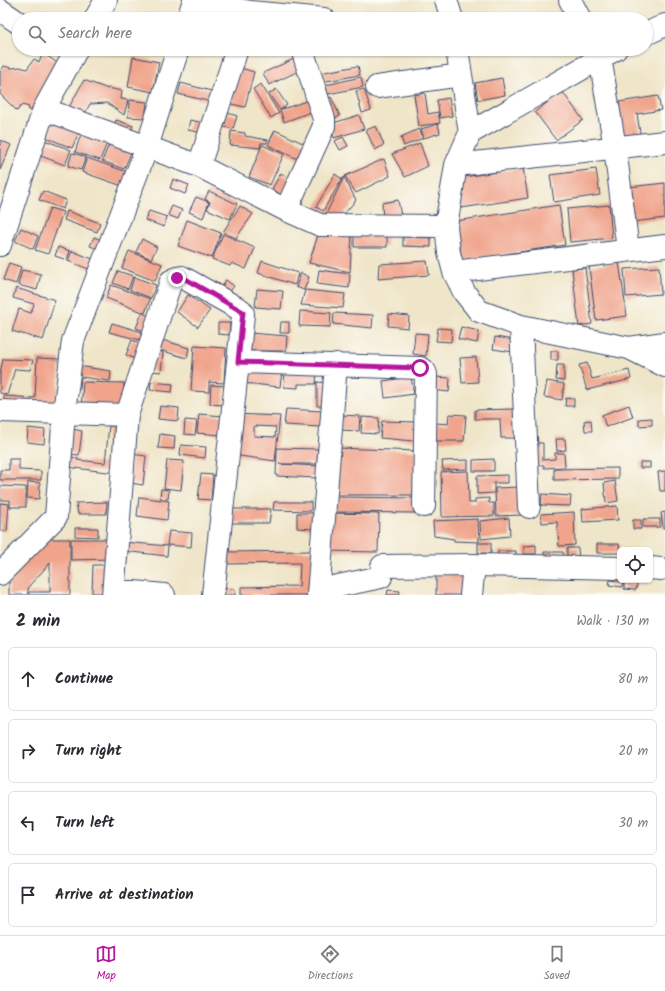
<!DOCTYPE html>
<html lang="en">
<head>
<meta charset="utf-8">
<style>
	body { margin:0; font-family:Kalam,sans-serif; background:#f2f2f3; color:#2b2b33 }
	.controls { position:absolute; right:12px; bottom:12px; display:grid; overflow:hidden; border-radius:6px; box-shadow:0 1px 3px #0004 }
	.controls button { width:36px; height:36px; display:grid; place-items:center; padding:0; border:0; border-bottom:1px solid #e1e1e2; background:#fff; color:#2b2b33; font:20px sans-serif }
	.stop { position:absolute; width:12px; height:12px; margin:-9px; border:3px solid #b5179e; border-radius:50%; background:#fff }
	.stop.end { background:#b5179e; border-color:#fff; box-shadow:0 1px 4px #0008 }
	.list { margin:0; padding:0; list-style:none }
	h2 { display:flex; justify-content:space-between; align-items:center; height:52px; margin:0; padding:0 16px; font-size:17px }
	h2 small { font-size:13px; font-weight:400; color:#7c7c81 }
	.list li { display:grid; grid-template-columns:26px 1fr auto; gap:12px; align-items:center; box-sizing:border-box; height:64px; margin:0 8px 8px; padding:0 8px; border:1px solid #e1e1e2; border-radius:6px }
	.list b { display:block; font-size:15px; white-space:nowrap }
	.list em { font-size:13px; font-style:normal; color:#7c7c81 }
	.icon { flex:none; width:22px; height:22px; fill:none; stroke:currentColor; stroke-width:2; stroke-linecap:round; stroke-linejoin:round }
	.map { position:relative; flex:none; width:665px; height:595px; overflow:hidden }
	.search { position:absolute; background:#fff; box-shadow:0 1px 3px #0004; left:12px; right:12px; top:12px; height:44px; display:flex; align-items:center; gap:10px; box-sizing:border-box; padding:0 14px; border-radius:22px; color:#7c7c81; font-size:15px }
	.sheet { height:340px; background:#fff }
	nav { display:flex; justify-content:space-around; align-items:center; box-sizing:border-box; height:56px; border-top:1px solid #e1e1e2; background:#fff; font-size:11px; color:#7c7c81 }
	nav a { display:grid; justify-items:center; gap:2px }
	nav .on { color:#b5179e }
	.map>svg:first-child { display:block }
	.building { fill:#f0a48c; fill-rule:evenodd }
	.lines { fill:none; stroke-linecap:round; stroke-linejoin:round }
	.minor-casing { stroke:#3b4a6e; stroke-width:24 }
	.minor { stroke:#fff; stroke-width:22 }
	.route { stroke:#b5179e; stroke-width:5 }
</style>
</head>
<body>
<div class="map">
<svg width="665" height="595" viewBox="0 0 665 595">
	<rect width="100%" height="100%" fill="#fdfcf7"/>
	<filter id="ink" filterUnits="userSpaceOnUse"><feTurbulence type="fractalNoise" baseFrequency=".025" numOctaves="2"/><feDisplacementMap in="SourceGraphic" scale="8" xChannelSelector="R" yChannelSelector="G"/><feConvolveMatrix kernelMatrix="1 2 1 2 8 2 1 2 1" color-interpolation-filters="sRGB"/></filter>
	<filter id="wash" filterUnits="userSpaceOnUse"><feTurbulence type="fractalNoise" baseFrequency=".012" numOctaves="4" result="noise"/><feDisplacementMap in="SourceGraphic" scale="16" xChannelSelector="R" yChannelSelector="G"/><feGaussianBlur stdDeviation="0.9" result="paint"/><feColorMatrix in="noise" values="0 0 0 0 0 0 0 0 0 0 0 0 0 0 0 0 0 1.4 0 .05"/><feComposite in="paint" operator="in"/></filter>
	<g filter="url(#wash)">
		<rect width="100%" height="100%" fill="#efe5c8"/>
		<g id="blocks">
			<path class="building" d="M43 53 63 67 38 114 28 109 29 107 22 105 17 111 0 94V72L4 66 12 68 20 67 27 69 34 59 39 62Z
				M133 57 159 62 153 92 128 87Z
				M298 57 303 69 269 85 263 73Z
				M358 66 360 75 321 82 319 73Z
				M241 68 254 72 245 107 231 104Z
				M361 77 363 87 328 94 326 85Z
				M502 78 505 95 478 100 475 83Z
				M84 80 108 89V88L122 91 121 99 128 100 124 115 107 103 90 104 84 115 68 109Z
				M181 83 215 92 212 102 178 94Z
				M261 84 279 113 271 118 253 89Z
				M276 89 287 105 280 110 269 94Z
				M364 89 371 110 362 113 356 91Z
				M562 91 583 120 556 140 535 112Z
				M425 93 428 114 438 112 440 123 419 126 414 95Z
				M658 96 661 110 637 114 641 139 619 142 612 103Z
				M331 97 340 116 330 120 322 101Z
				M449 98 452 116 440 118 437 100Z
				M312 99 316 110 284 122 280 110Z
				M129 100 147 102 145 118 128 117Z
				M228 113 237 116 233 129 224 127Z
				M359 115 364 129 334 138 330 124Z
				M52 119 80 130 72 148 45 137Z
				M116 120 133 126 130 135 113 129Z
				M190 120 209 124 207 134 188 130Z
				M438 124 440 133 424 138 421 129Z
				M376 126 384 145 375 150 366 130Z
				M419 129 423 138 404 146 401 137Z
				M275 130 311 147 304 162 268 145Z
				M231 131 245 133V136L268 140 267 143H261L260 148 230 145Z
				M81 134 107 143 100 160 75 152Z
				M343 137 348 146 340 150 335 141Z
				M0 140 11 145 0 170Z
				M44 140 71 150 65 165 38 155Z
				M110 142 132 150 124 169 102 161Z
				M420 143 428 166 405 177 392 154Z
				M262 145 284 154 270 185 249 177Z
				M72 153 86 157 81 170 68 166Z
				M87 158 133 174 128 188 82 172Z
				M384 159 390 176 356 193 345 176Z
				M523 168 528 198 461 208 457 178Z
				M596 169 600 195 554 202 550 175Z
				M281 173 290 179 281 195 272 189Z
				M335 174 342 179 323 211 316 207Z
				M344 177 356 200 339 220 326 214Z
				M173 179 189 185 185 194 170 188Z
				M665 183V218L632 222 628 187Z
				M43 191 66 200 63 209 39 200Z
				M209 191 237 204 230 219 207 209 210 202 205 199Z
				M196 197 209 202 203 218 189 212Z
				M398 200 402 221 383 222 382 203Z
				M559 205 565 245 462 261 456 221Z
				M609 205 612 238 570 242 567 209Z
				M172 206 182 210 178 219 168 215Z
				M240 206 253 214 236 238 223 232Z
				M50 208 63 212 48 254 35 250Z
				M67 211 100 223 97 232 64 220Z
				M149 211 167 217 164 227 145 220Z
				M187 220 221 233 212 258 178 246Z
				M21 228 38 236 33 249 15 241Z
				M319 232H352L350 272 309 263Z
				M223 234 255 248 246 269 232 263 230 266 212 259Z
				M354 236H387V247H354Z
				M94 237 106 242 103 251 90 246Z
				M403 237 431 238V247L403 246Z
				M142 239 157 247 151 259 136 252Z
				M58 247 70 251 67 260 55 256Z
				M72 251 98 261 94 271 68 261Z
				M129 251 162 264 155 281 122 268Z
				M262 261 298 273 295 285 258 273Z
				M427 261 429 275 378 279 379 264Z
				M619 262 627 316 596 320 589 267Z
				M9 263 21 267 16 284 3 280Z
				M659 267 661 294 626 297 624 269Z
				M585 268 592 324 579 326 572 269Z
				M22 270 41 274 37 290 18 285Z
				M319 270 350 274 349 288 317 284Z
				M118 271 133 276 128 289 113 283Z
				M301 273 309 277 304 290 296 287Z
				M134 277 156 285 151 298 130 290Z
				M226 280 234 286 225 298 210 288 215 281 222 286Z
				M111 285 150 299 145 313 106 298Z
				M16 288 55 300 43 340 12 331 19 309 31 313 34 304 13 298Z
				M257 289 283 291 281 309 255 307Z
				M305 290 345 294 343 308 301 305Z
				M188 295 210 310 198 327 177 312Z
				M300 311 331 313 330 327 299 326Z
				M142 313 152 317 147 332 136 328Z
				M334 313 373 315 372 328 333 324Z
				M389 314 409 316 408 328 388 326Z
				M281 322H289V333H280Z
				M112 323 142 332 140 340 109 332Z
				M218 323H230L229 335 218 334Z
				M461 327 479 331 477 343 458 339Z
				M438 328 452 329 451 342 436 341Z
				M249 333 287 336 286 351H248Z
				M415 333 428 334 426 356 413 354Z
				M495 337 515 340 513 352 493 349Z
				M159 339 189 348 187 358 156 349Z
				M132 340 142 344 135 359 126 355Z
				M194 346 226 348 224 383 209 382V392L191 391Z
				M154 351 163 352 161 372 152 371Z
				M551 351H558V360H551Z
				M476 357 478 382 462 383 460 358Z
				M37 358 60 359 57 411 3 408 4 396 35 398Z
				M3 359 33 360 30 370 15 369 7 395 0 393V374Z
				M587 363 592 379 629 370 631 379 587 390 579 365Z
				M557 365H564V381L556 380Z
				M78 366 111 371 110 381 81 377 80 389 74 390Z
				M244 367 282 371 280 387 243 383Z
				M285 371 317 372 316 384H298V388L284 387Z
				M411 377 414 394 385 398 383 381Z
				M435 377 450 378 449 392 433 390Z
				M547 381 564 384 562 400 544 397Z
				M83 382 124 383 123 412 81 410Z
				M151 382 173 384 172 392 150 390Z
				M317 382 328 383V406H317Z
				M211 385 225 386 223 405 210 404Z
				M566 398 574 399V406H565Z
				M629 405 633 417 606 427 602 415Z
				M160 406 179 408 178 421 158 419Z
				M286 409 322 411 321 427 284 425Z
				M515 409V438H501L500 419H475V410Z
				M199 414 224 416 222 435 197 433Z
				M233 414 280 416 275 461 226 454ZM254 426 276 427 275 437 254 436Z
				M449 414 466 415 464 441H434L436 423 448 424Z
				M341 415 360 416 359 431 340 430Z
				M362 417 379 418 378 434 361 433Z
				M652 418V425L639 426V419Z
				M185 420 197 421 195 435 184 434Z
				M591 420 592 431H585L584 421Z
				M382 421 416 422 414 441 380 438Z
				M109 426H119L115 473 67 467 68 457 78 458 77 460 105 463Z
				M28 428 45 430 44 444 27 442Z
				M72 429 82 431 79 455 68 454Z
				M160 434 175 436 174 449 158 448Z
				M556 439H565L566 450 557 451Z
				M534 443H543V460L555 459V453H564L565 467 544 468V465H534Z
				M181 445 206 447 205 458 180 455Z
				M277 448 318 449V464H279L318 466 317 478 276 476Z
				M338 448 417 451 413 495H331Z
				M132 454 146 456 143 485 130 483Z
				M9 459H19V470L41 471V480H0V470H9Z
				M494 459V471H473V460Z
				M167 460 184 461 181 490 164 488Z
				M468 460V469L443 470 442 461Z
				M640 462H650V468H640Z
				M618 468V479L554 480V469Z
				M468 471 469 503H475V499L489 498V503H494V516L442 517 441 472Z
				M665 471V491H660L658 472Z
				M201 474 213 475 211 500 198 499Z
				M508 475V483H494V493L477 494V476Z
				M615 481 618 501 606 503 604 483Z
				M28 482 40 483 39 499 27 498Z
				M0 486 26 487V507H10V500H0Z
				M521 487 522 515 496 516 495 488Z
				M161 489 169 490 168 499 160 498Z
				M542 494 571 496 570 506 541 505Z
				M139 497 169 501 167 520 137 516Z
				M333 497 417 498 416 513 333 512Z
				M107 502 106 514H78L76 503Z
				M274 502H311V511L273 510Z
				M0 503 9 504 7 531H0Z
				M617 506 618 520 583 522 582 509Z
				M227 509H271L269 523H226Z
				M574 512 575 545 559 546 557 522 542 523 541 514Z
				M665 512V528H663L661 513Z
				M297 513H314V529L297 528Z
				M327 513 379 514 378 552 327 551Z
				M509 518 510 536 481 539 480 521Z
				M478 519 479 542 454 541V539L434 536 433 521Z
				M643 519H660V527H643Z
				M633 520H641V529H633Z
				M75 528H98V537L75 536Z
				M169 531 192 533 191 547 167 545Z
				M43 539H70V595H29V592H50V563L29 586 27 595H9V580Z
				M71 539H108L109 559 71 560Z
				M123 542 168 546 167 556 123 551Z
				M478 543H491V553H478Z
				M597 544H619L620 553H597Z
				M536 545V554H524V546Z
				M567 548H578L579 563H567Z
				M313 551 310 595H241V587L299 586 300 563 222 564V552Z
				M498 551H516V560H498Z
				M544 552H563L564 562H544Z
				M93 565H109V593H92Z
				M469 574 470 595H436V575Z
				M610 580 623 582 622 587 609 585Z
				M624 582 637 584 636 590 624 589Z
				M217 588 235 589V595H216Z
				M388 590 400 591 399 595H387Z"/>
		</g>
	</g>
	<g filter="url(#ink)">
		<use href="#blocks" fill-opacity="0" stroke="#3b4a6e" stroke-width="1"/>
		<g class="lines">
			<defs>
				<path id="minor" d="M446 0 452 19
					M570 0 580 19
					M194 1 250 12 324 19
					M0 10 19 23
					M95 19 106 0
					M188 19 194 0
					M646 34 665 25
					M457 49 470 133
					M596 49 600 57 615 148 628 250
					M616 49 470 133 456 165 446 226 449 253 454 272 464 292 479 311 521 326 629 348 665 366
					M377 87 461 75
					M44 109 199 166 286 210 320 225 446 226
					M456 165 665 142
					M199 166 237 49
					M286 210 324 126V119L302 49
					M0 245 44 109 77 49
					M454 272 665 246
					M521 326 529 507
					M629 348 665 343
					M238 362 420 368 424 370 426 374 424 506
					M0 411 127 415 113 595
					M127 415 171 281 177 278 182 277 241 310 243 313V315L213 595
					M650 568 661 569
					M0 574 56 517 64 413 73 341 147 147 178 49
					M114 590 164 595
					M319 590 381 577 382 566 474 565 620 568
					M318 595 336 364
					M471 595 474 565"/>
			</defs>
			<use href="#minor" class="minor-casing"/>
			<use href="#minor" class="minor"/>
		</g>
	</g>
	<g class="lines" filter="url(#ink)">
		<path class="route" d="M177 278 182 277 243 312 238 362 420 368"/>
	</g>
</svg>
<div class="controls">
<button><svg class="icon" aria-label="locate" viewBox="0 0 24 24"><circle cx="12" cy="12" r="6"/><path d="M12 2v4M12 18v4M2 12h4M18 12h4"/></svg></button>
</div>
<div class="stop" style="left:420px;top:368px"></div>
<div class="stop end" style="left:177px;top:278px"></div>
<div class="search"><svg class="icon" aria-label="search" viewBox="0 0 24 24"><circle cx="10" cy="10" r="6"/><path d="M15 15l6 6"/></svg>Search here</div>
</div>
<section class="sheet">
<h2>2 min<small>Walk · 130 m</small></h2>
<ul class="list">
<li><svg class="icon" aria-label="ahead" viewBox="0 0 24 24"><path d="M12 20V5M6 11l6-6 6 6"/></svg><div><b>Continue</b></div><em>80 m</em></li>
<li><svg class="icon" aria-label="right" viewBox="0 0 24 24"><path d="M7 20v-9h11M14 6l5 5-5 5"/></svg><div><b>Turn right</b></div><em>20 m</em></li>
<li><svg class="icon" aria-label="left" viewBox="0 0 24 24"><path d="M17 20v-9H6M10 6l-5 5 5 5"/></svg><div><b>Turn left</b></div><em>30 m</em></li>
<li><svg class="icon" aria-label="arrive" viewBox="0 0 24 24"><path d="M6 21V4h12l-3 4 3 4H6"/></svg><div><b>Arrive at destination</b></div></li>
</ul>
</section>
<nav>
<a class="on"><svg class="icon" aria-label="map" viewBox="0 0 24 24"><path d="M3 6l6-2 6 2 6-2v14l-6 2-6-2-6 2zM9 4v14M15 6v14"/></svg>Map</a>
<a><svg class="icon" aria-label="directions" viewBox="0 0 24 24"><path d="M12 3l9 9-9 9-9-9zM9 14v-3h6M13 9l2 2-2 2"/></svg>Directions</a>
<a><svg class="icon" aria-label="saved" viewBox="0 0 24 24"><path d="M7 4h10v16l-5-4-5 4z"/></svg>Saved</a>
</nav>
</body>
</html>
